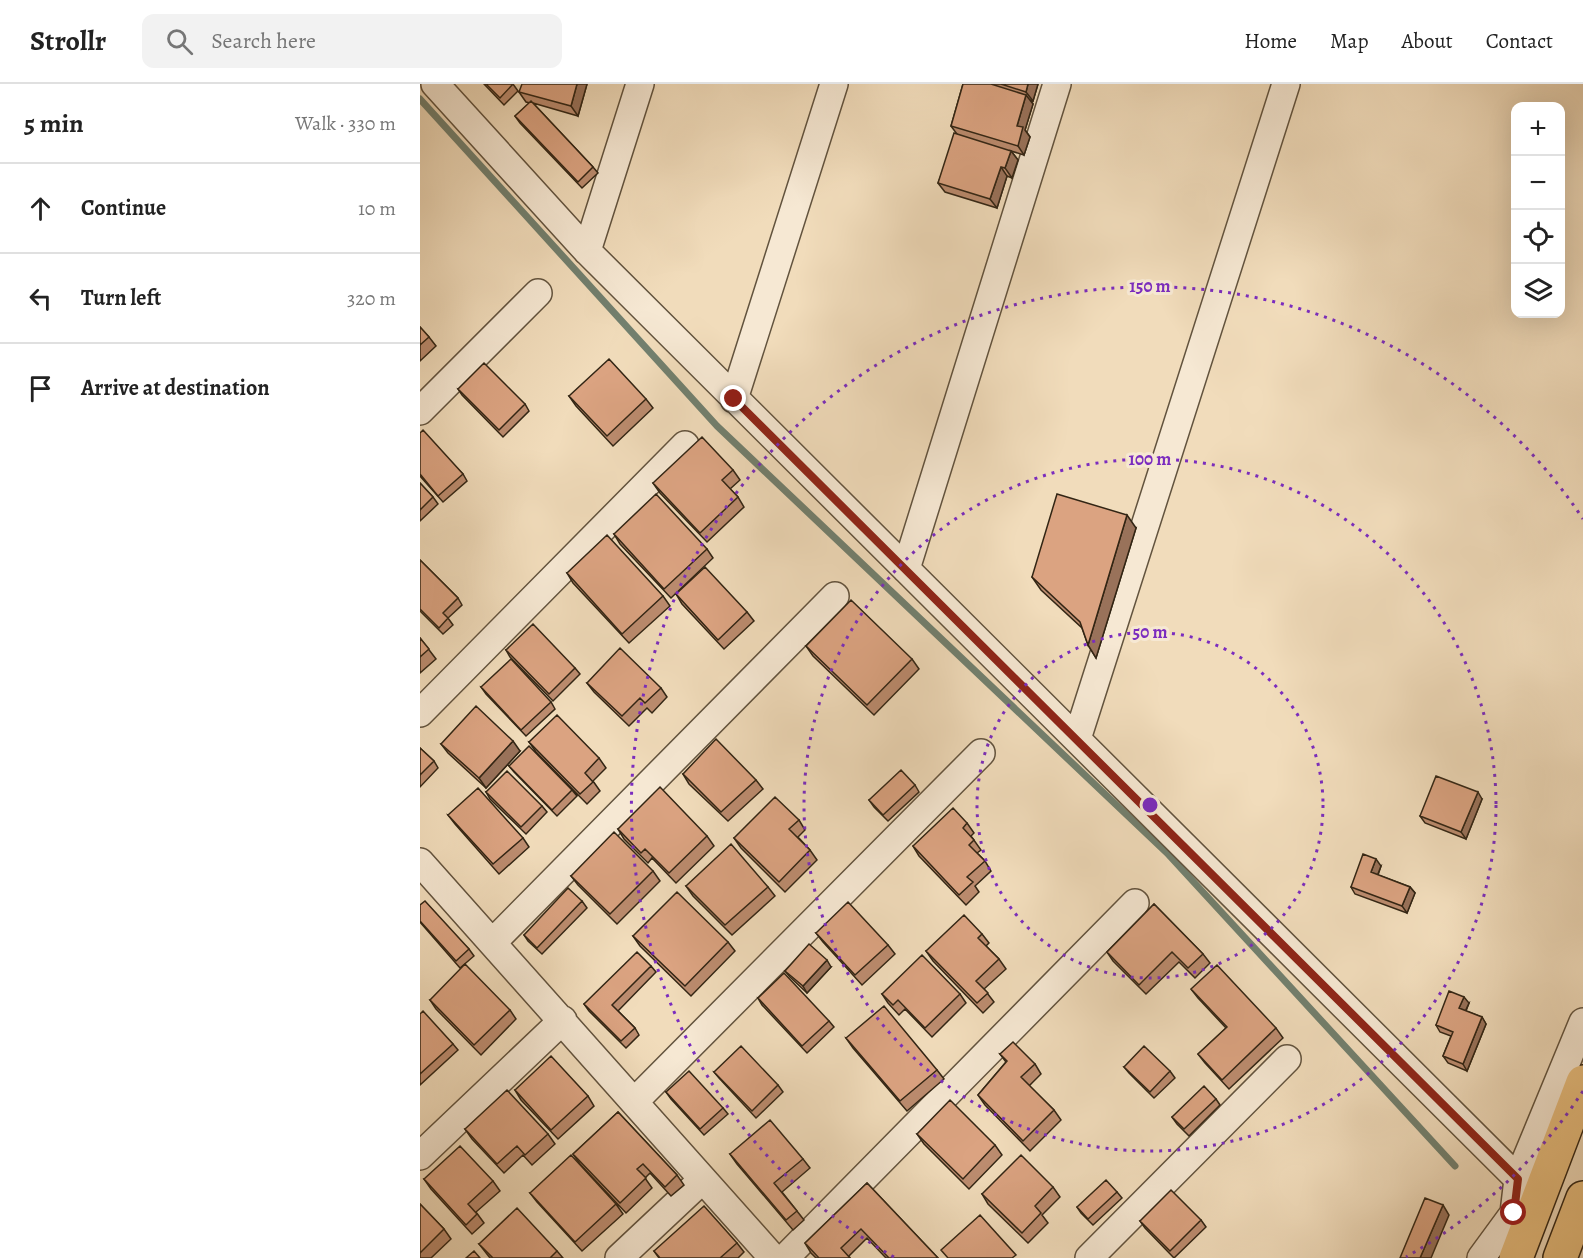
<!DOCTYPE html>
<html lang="en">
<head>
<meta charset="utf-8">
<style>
	body { margin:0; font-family:Alegreya,serif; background:#f2f2f2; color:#222 }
	.controls { position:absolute; right:18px; top:18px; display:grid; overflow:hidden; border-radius:12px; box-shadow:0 6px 24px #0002 }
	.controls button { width:54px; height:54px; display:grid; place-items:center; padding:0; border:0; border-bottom:2px solid #e0e0e0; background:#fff; color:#222; font:30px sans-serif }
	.stop { position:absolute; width:18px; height:18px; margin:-14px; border:4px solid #8f2418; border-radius:50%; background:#fff }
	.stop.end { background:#8f2418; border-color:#fff; box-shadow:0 2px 6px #0008 }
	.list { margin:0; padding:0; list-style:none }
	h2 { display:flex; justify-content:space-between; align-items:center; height:78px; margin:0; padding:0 24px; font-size:26px }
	h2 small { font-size:20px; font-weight:400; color:#767676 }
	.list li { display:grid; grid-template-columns:39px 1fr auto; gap:18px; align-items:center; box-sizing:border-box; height:90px; padding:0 24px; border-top:2px solid #e0e0e0 }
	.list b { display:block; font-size:22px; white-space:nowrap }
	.list em { font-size:20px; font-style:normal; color:#767676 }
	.icon { flex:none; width:33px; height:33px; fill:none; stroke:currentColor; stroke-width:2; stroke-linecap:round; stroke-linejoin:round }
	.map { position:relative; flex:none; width:1163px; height:1174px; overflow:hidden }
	header { display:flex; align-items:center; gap:36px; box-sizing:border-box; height:84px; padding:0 30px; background:#fff; border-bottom:2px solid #e0e0e0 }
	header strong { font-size:28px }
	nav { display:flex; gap:33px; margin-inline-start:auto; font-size:21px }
	.search { width:420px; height:54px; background:#f2f2f2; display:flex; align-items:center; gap:15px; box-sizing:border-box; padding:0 21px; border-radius:12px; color:#767676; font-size:22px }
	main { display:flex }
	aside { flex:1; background:#fff }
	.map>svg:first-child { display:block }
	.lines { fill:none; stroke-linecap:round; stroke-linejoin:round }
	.stream { stroke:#72806f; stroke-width:7 }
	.minor-casing { stroke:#62533e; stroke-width:30 }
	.trunk-casing { stroke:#322514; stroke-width:36 }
	.minor { stroke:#f6e8d3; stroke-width:27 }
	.trunk { stroke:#e8be7e; stroke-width:33 }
	.wall { fill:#bc8c6f; stroke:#322514; stroke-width:1.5 }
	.shaded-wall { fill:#99725a; stroke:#322514; stroke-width:1.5 }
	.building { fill:#dba381; stroke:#322514; stroke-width:1.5 }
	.route { stroke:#8f2418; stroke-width:8 }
	.ring { fill:none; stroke:#7b2cbf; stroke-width:3; stroke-dasharray:3 6 }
	.centre { fill:#7b2cbf; stroke:#f6e8d3; stroke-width:3 }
	.ring-label { font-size:18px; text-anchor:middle; font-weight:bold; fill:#7b2cbf; stroke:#f6e8d3; stroke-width:6; stroke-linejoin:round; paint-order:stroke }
</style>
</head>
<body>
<header>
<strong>Strollr</strong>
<div class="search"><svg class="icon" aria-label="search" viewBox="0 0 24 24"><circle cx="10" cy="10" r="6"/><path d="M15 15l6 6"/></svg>Search here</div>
<nav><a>Home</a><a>Map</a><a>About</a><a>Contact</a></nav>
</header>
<main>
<aside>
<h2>5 min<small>Walk · 330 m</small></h2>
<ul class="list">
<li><svg class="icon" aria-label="ahead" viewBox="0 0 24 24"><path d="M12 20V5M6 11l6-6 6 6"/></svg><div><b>Continue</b></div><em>10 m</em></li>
<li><svg class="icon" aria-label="left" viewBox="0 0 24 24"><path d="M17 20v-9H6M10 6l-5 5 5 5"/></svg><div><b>Turn left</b></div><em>320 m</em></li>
<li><svg class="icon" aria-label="arrive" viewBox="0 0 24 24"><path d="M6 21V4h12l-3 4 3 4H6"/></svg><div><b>Arrive at destination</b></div></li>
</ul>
</aside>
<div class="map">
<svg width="1163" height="1174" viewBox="0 0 1163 1174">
	<rect width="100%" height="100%" fill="#f1dcbb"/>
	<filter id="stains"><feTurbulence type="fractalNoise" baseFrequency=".00333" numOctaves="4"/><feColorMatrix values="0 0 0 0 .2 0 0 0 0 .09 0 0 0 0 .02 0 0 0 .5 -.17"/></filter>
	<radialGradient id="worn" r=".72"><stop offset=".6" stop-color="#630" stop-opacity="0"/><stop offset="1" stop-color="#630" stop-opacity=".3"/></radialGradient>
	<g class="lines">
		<path class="stream" d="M0 15 297 342 747 769 1035 1082"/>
		<defs>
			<path id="minor" d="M15 0 167 167 1098 1095
				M167 167 220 0
				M314 315 414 0
				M0 327 118 209
				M486 485 637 0
				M0 629 265 361
				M657 655 866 0
				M0 778 353 1174
				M73 858 415 512
				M214 1018 561 669
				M0 1072 143 936
				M199 1174 282 1096
				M365 1174 715 819
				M669 1174 867 975
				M1061 1174 1094 1129 1098 1095 1163 938"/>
			<path id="trunk" d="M1096 1174 1163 998
				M1140 1174 1163 1114"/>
		</defs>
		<use href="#minor" class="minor-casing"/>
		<use href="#trunk" class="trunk-casing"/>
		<use href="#minor" class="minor"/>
		<use href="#trunk" class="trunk"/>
	</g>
	<path class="wall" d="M64 0H93L98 7 84 21Z
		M167 0 158 32 113 19 173 83 178 89 162 104 100 39 95 32 110 19 106 18 99 8Z
		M543 0H618L613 17 610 16 613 20 605 46 610 53 604 71 591 67 598 76 592 94 587 92 577 124 525 108 518 99 537 50 531 42Z
		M0 243 9 253 16 262 0 277Z
		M38 305 105 320 109 327 83 353 42 311Z
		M149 312 226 315 233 324 193 362 156 322Z
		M0 349 43 390 47 397 23 418 0 392Z
		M313 386 320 396 310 405 318 413 324 423 287 458 240 409 233 399Z
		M0 399 13 413 18 420 0 437Z
		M716 444 676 574 668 561 662 544 621 506 612 493Z
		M194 450 287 465 293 474 251 514 200 460Z
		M0 476 38 514 42 521 28 534 33 541 23 550 0 527Z
		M147 489 243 512 250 522 209 559 153 499Z
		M256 510 327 528 334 537 304 565 262 520Z
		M0 554 16 575 0 589Z
		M386 562 492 575 499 585 454 631 393 572Z
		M86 566 155 584 160 590 133 617 90 573Z
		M167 599 241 604 247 613 232 629 227 624 209 642 174 608Z
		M61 603 131 618 135 625 106 652 66 610Z
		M109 658 179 674 186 684 173 697 180 707 167 720 116 668Z
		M21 660 100 667 66 704 28 669Z
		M0 664 14 677 18 684 0 703Z
		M89 682 152 706 157 712 137 732 94 688Z
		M263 690 336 696 343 705 308 737 269 700Z
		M495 701 499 708 468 737 454 723 449 716Z
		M66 708 122 722 127 728 106 750 70 715Z
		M1062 715 1046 755 1005 739 1000 732Z
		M28 731 103 754 109 763 79 790 35 740Z
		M379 736 385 746 378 753 390 766 397 776 365 808 321 764 314 754Z
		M547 739 554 749 551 752 561 766 557 769 565 777 571 787 555 802 559 808 546 821 499 772 493 762Z
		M198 745 287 752 294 762 256 799 232 774 228 779 204 755Z
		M961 782 958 791 990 803 995 809 987 829 935 810 931 803Z
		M233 787 240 797 197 840 158 801 151 792Z
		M266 802 348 803 355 812 312 851 273 812Z
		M162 817 167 824 122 870 108 857 104 851Z
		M734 820 783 870 790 879 775 894 759 878 726 910 693 877 687 868Z
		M0 821 49 865 54 872 40 884 0 838Z
		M396 849 468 861 475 870 442 901 403 858Z
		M562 850 569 859 566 862 579 875 586 885 564 905 574 918 563 929 513 877 506 867Z
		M213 852 308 858 315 867 271 912 220 862Z
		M231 882 236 888 198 927 215 944 219 951 206 964 169 927 164 920Z
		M411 883 387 909 370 893 365 887Z
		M771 905 856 944 863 954 809 1005 785 979 778 970 806 944 778 914Z
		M462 910H540L546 919 512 953 485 925 479 931 468 919Z
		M338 914 409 937 414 943 387 969 342 921Z
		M10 916 90 926 96 935 61 971 16 925Z
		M1049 919 1046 927 1062 933 1066 940 1047 987 1028 979 1023 972 1031 952 1020 948 1016 941Z
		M0 930 33 960 38 966 0 1001Z
		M426 954 517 986 524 995 487 1027 433 964Z
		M580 970 615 980 621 990 609 1002 634 1026 641 1036 610 1067 565 1021 558 1011 586 978Z
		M704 983 750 987 755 994 734 1014 709 989Z
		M294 988 358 1001 363 1008 336 1034 299 994Z
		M95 1006 168 1012 174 1022 138 1055 101 1016Z
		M246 1008 303 1024 308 1030 284 1051 251 1015Z
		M796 1015 800 1021 769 1052 757 1040 752 1033Z
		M198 1028 257 1091 264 1101 251 1112 230 1089 225 1094 232 1104 206 1129 160 1080 153 1070Z
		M45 1045 128 1050 135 1060 112 1081 103 1071 84 1089 52 1055Z
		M497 1050 575 1061 582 1071 549 1105 504 1060Z
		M310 1070 383 1075 390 1084 362 1108 384 1136 373 1146 317 1080Z
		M4 1095 73 1097 80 1107 56 1128 64 1139 52 1150 11 1105Z
		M447 1099 518 1174H466L447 1154 429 1172 430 1174H396L391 1169 385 1159Z
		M633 1103 640 1113 622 1131 628 1139 608 1159 568 1120 562 1110Z
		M697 1108 702 1114 673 1141 661 1129 657 1123Z
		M110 1109 196 1120 203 1130 162 1167 117 1118Z
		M0 1120 24 1145 31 1155 11 1174H0Z
		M781 1136 786 1143 754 1174 725 1144 720 1137Z
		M317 1159 324 1168 318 1174H239L234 1167Z
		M59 1160 137 1167 143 1174H70Z"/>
	<path class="shaded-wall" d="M157 0H167L158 32 151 22Z
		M608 0H618L613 17 606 8Z
		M606 11 613 20 605 46 610 53 604 71 598 62 597 42Z
		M591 67 598 76 592 94 585 84Z
		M581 83 587 92 577 124 570 115Z
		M707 431 716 444 676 574 668 561Z
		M93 657 100 667 66 704 59 694Z
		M1058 708 1062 715 1046 755 1041 748Z
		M956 775 961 782 956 795 951 788Z
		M990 803 995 809 987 829 982 822Z
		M407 876 411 883 387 909 383 902Z
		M1044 913 1049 919 1044 930 1039 924Z
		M1062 933 1066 940 1047 987 1043 980Z
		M1023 1121 1029 1131 1011 1174H1000Z"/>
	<path class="building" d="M66 0H93L80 14Z
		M102 0H157L151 22 99 8Z
		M543 0H571L606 11 597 42 603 43 598 62 531 42Z
		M581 0H608L606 8Z
		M111 17 173 83 158 98 95 32Z
		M534 49 591 67 585 84 581 83 570 115 518 99Z
		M0 243 9 253 0 261Z
		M189 275 226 315 187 352 149 312Z
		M64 279 105 320 79 346 38 305Z
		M3 346 43 390 18 412 0 390V349Z
		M282 353 313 386 302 396 318 413 280 449 233 399Z
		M0 399 13 413 0 426Z
		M236 410 287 465 244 505 194 450Z
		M637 410 707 431 668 561 660 538 612 493Z
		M187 451 243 512 202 550 147 489Z
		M0 476 38 514 23 529 28 534 19 544 0 525Z
		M285 483 327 528 298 556 256 510Z
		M431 516 492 575 447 621 386 562Z
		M113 540 155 584 129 610 86 566Z
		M0 554 9 565 0 573Z
		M200 564 241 604 225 619 220 614 202 632 167 599Z
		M91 575 131 618 101 646 61 603Z
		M56 622 93 657 59 694 21 660Z
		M137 631 179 674 165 689 173 698 160 710 109 658Z
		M296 655 336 696 301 728 263 690Z
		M109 662 152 706 132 726 89 682Z
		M0 664 14 677 0 691Z
		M481 686 495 701 463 731 449 716Z
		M87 687 122 722 101 743 66 708Z
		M1016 692 1058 708 1041 748 1000 732Z
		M240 703 287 752 249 789 225 765 221 769 198 745Z
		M58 704 103 754 73 780 28 731Z
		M355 713 379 736 369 745 390 766 359 798 314 754Z
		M533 724 547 739 543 744 554 756 549 761 565 777 547 793 553 798 539 811 493 762Z
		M194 748 233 787 190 830 151 792Z
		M311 760 348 803 305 841 266 802Z
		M943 770 956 775 951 788 990 803 982 822 931 803Z
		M148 804 162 817 117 864 104 851Z
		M257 808 308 858 265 902 213 852Z
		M5 817 49 865 36 877 0 837V821Z
		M428 818 468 861 435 891 396 849Z
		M734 820 783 870 768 884 752 868 719 901 687 868Z
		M544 831 562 850 558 854 579 875 556 897 568 909 557 919 506 867Z
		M389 860 407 876 383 902 365 887Z
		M217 868 231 882 192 921 215 944 201 957 164 920Z
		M502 871 540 910 505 944 478 916 473 921 462 910Z
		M45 880 90 926 54 961 10 916Z
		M797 881 856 944 802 996 778 970 807 943 771 905Z
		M364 889 409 937 382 962 338 914Z
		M1029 907 1044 913 1039 924 1062 933 1043 980 1023 972 1033 948 1016 941Z
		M464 922 517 986 480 1017 426 954Z
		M3 927 33 960 0 990V930Z
		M593 958 615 980 601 993 634 1026 603 1057 558 1011 587 977 580 970Z
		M321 962 358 1001 332 1027 294 988Z
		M724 962 750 987 730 1008 704 983Z
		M131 972 168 1012 131 1046 95 1006Z
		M269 987 303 1024 280 1045 246 1008Z
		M784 1002 796 1015 764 1045 752 1033Z
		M87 1006 128 1050 105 1071 97 1062 77 1080 45 1045Z
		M530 1016 575 1061 543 1095 497 1050Z
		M198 1028 257 1091 245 1103 223 1080 217 1085 226 1094 200 1119 153 1070Z
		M350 1036 383 1075 354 1099 377 1127 366 1136 310 1070Z
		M40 1062 73 1097 48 1120 57 1130 46 1141 4 1095Z
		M151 1071 196 1120 155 1158 110 1109Z
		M601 1071 633 1103 615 1122 621 1129 602 1149 562 1110Z
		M686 1096 697 1108 668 1135 657 1123Z
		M447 1099 518 1174H469L441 1145 421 1164 430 1174H399L385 1159Z
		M751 1106 781 1136 750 1167 720 1137Z
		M1005 1114 1023 1121 1000 1174H980Z
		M0 1120 24 1145 0 1169Z
		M284 1122 317 1159 300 1174H240L234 1167Z
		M97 1124 137 1167 130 1174H73L59 1160Z
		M560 1131 596 1171 592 1174H528L521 1166Z
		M54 1167 60 1174H46Z"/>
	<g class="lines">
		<path class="route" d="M314 315 1098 1095 1094 1129"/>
	</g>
	<g class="ring">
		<circle cx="730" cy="721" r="173"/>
		<circle cx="730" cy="721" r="346"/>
		<path d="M1163 1007A519 519 0 0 1 986 1173M474 1173A519 519 0 1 1 1163 435"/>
	</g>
	<circle cx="730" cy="721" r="9" class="centre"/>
	<g class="ring-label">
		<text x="730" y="208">150 m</text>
		<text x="730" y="381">100 m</text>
		<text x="730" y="554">50 m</text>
	</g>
	<rect width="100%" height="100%" filter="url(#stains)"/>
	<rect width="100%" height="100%" fill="url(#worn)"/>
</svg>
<div class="controls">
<button>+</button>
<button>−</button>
<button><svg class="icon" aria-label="locate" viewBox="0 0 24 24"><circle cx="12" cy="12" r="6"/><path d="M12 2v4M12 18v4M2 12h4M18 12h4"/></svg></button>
<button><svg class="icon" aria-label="layers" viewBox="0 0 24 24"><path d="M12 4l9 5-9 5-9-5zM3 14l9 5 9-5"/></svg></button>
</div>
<div class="stop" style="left:1094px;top:1129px"></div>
<div class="stop end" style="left:314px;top:315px"></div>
</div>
</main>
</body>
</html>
